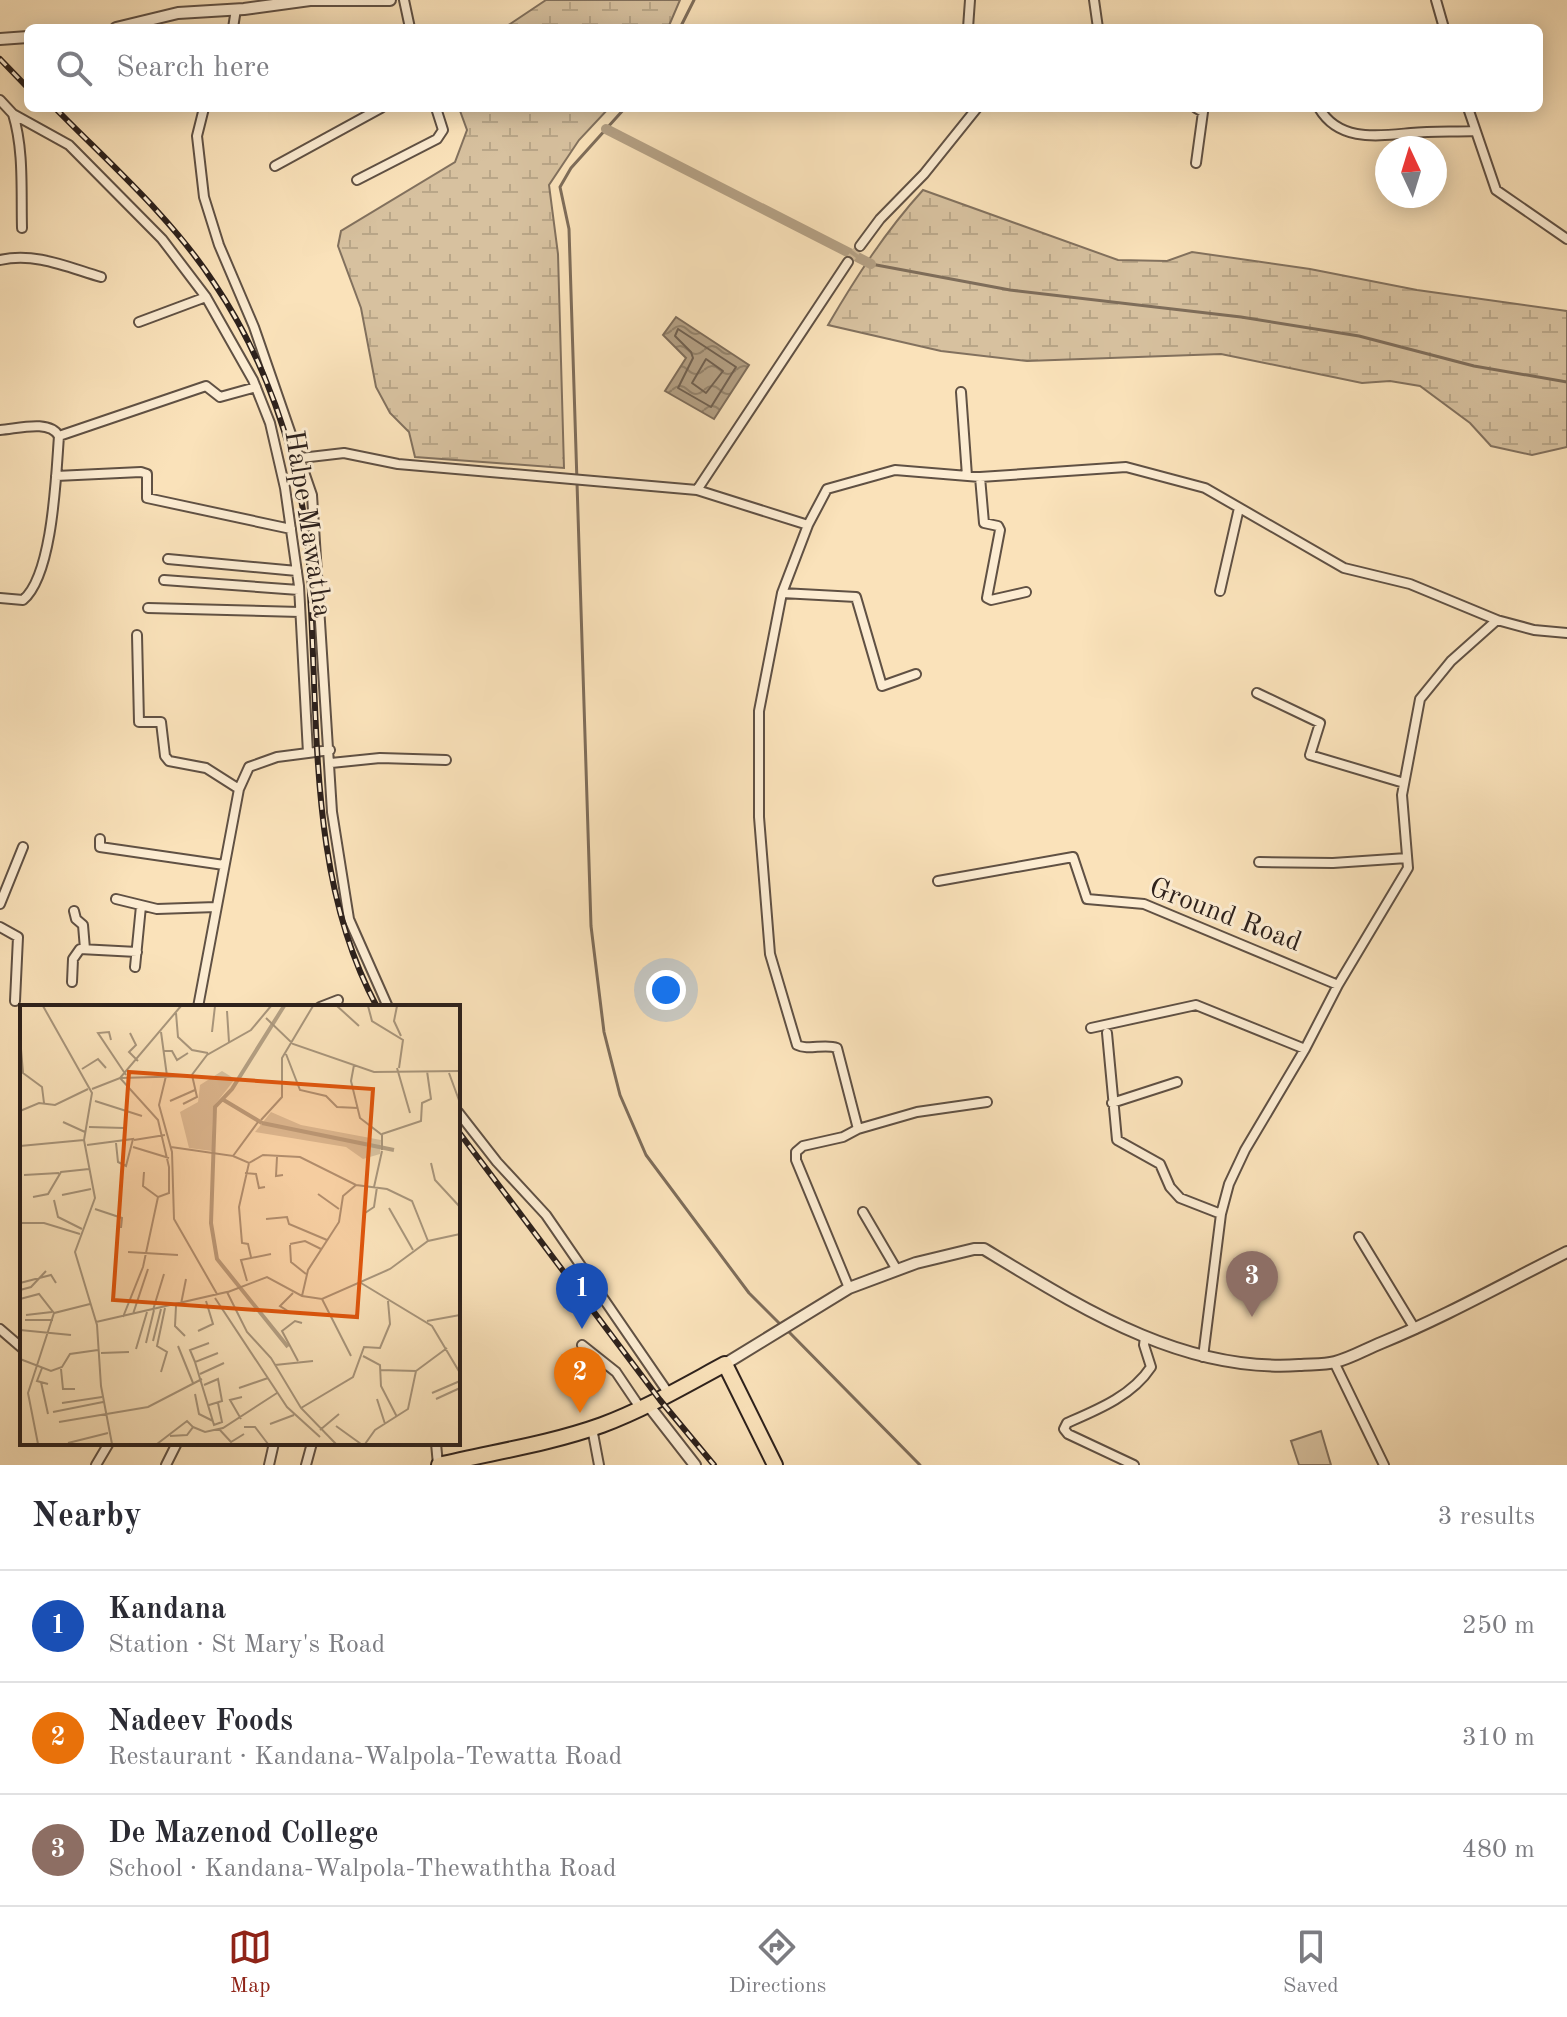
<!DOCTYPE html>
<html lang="en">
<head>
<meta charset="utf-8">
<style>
	body { margin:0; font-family:"Old Standard TT",serif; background:#f2f2f3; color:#2b2b33 }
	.compass { position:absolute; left:1375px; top:136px; width:72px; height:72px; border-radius:50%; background:#fff; box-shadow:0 4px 20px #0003; rotate:356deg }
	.you { position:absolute; left:666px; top:990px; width:28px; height:28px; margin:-20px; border:6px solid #fff; border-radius:50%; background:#1a73e8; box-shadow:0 0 0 12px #1a73e833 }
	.badge { display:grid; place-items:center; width:52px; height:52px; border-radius:50%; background:#8f2418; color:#fff; font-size:26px; font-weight:700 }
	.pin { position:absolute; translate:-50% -66px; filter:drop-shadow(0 2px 4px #0008) }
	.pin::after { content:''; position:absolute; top:42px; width:28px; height:24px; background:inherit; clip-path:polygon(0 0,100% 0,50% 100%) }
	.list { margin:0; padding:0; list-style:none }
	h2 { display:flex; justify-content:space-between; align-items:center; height:104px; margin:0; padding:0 32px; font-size:34px }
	h2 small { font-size:26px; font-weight:400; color:#7c7c81 }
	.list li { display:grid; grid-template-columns:52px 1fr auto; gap:24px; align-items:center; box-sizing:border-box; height:112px; padding:0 32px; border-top:2px solid #e1e1e2 }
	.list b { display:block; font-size:30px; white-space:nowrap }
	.list p { margin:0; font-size:26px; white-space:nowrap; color:#7c7c81 }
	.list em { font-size:26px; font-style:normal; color:#7c7c81 }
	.icon { flex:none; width:44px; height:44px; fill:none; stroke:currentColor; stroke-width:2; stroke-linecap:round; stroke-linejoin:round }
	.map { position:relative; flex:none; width:1567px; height:1465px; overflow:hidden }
	.search { position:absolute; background:#fff; box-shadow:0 4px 20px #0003; left:24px; right:24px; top:24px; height:88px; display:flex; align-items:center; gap:20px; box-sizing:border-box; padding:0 28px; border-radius:12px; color:#7c7c81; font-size:30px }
	.sheet { height:440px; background:#fff }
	nav { display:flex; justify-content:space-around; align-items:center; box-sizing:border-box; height:112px; border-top:2px solid #e1e1e2; background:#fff; font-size:22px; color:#7c7c81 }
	nav a { display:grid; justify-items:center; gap:4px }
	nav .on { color:#8f2418 }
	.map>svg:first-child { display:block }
	.wetland { fill:url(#wetland-marsh); stroke:#82715e; stroke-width:2 }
	.garden { fill:#d7c19f; stroke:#82715e; stroke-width:2 }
	.water { fill:url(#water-waves); stroke:#7e6d5a; stroke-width:2 }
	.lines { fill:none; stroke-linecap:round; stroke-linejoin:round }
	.shore { stroke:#706050; stroke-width:2 }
	.stream { stroke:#7e6d5a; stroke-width:3 }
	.canal { stroke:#b4a084; stroke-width:10 }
	.minor-tunnel { stroke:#d1bb9a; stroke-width:8; stroke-dasharray:8 4; stroke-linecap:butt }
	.minor-casing { stroke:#605144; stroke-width:12 }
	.tertiary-casing { stroke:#605144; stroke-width:14 }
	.primary-casing { stroke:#2d211c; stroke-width:18 }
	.minor { stroke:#fcecd2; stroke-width:8 }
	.tertiary { stroke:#fcecd2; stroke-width:10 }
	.primary { stroke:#fae2ba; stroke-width:14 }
	.rail-casing { stroke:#2d211c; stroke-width:6 }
	.rail { stroke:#fcecd2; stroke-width:3; stroke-dasharray:9; stroke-linecap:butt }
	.labels { text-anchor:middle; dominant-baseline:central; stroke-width:6; stroke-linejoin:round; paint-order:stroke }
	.street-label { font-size:28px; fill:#2d211c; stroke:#fcecd2 }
	.inset-river { fill:none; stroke:#b4a084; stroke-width:4 }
	.inset-road { fill:none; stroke:#a8957b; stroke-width:2 }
	.view { fill:#df560d; fill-opacity:0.15; stroke:#df560d; stroke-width:4 }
	.inset-edge { fill:none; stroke:#2d211c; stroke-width:4 }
</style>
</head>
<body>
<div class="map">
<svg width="1567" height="1465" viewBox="0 0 1567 1465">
	<defs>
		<pattern id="wetland-marsh" width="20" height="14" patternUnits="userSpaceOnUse" patternTransform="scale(2)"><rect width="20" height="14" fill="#d7c19f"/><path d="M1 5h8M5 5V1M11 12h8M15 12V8" fill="none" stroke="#b9a688"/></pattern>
		<pattern id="water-waves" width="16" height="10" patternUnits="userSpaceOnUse" patternTransform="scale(2)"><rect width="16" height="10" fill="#b4a084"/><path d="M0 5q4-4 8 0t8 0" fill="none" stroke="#93826b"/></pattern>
	</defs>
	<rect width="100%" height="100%" fill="#fae2ba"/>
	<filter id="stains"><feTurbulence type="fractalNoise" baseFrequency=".0025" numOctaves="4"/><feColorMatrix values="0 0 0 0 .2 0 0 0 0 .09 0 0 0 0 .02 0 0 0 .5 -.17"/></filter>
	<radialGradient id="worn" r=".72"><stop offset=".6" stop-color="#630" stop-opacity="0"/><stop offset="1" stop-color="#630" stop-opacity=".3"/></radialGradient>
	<path class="wetland" d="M546 0H680L668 28H504Z
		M459 108H609L579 140 549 185 558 254 564 468 415 457 409 432 390 413 376 387 361 308 338 246 341 231 455 162 467 130Z
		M923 190 1118 260 1167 261 1192 252 1310 269 1417 290 1567 311V447L1532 455 1491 446 1470 423 1420 386 1390 381 1362 383 1221 354 1027 361 941 351 828 325C856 277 885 232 923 190Z"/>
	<path class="garden" d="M1321 1431 1331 1465H1299L1291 1441Z"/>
	<path class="water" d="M676 317 749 365 714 419 665 391 686 358 663 335Z"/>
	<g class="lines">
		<path class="shore" d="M678 329 736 367 711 407 678 388 693 358 691 352 675 336Z
			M706 359 723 371 706 393 692 383Z"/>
		<path class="stream" d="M680 28 694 0
			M625 108 571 168 560 187 569 229 591 926 604 1032 620 1095 646 1155 749 1293 782 1326
			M871 264 1010 290 1241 317 1359 336 1474 366 1567 382
			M788 1331 920 1465"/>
		<path class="canal" d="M606 129 871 264"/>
		<path class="minor-tunnel" d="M848 262 860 246"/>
		<defs>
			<path id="minor" d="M404 0 410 28
				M1094 0 1098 28
				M1436 0 1444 28
				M233 28 236 9
				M968 28 970 0
				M0 100 13 114 69 145 162 239 206 297 253 380 270 423 285 488 299 586 308 753 277 757 249 767 239 789 198 1007
				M204 108 197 136 204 197 219 245 254 327 312 495 332 812 349 919 388 1007
				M1319 108C1339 142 1377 136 1411 133 1432 131 1454 132 1475 131
				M1468 108 1496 190 1567 239
				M13 114C24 150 21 190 22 228
				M1196 163 1203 112 1196 108
				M275 166 381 108
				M357 180 437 139 443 130 436 108
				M860 246 880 219 924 174 977 108
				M0 260C35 252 67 267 101 277
				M139 322 206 297
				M961 392 967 476
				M0 430C17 429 49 419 59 436 56 475 53 575 23 600L0 598
				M59 436 206 386 220 397 256 387
				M301 458 344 453 398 464 697 490 848 262
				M56 476 141 472 147 474V498L291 529
				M980 477 984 523 998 526 1000 530 987 598 991 600 1026 592
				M697 490 808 525 827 489 895 470 980 477 1126 467 1205 488 1344 568 1410 584 1497 620 1534 630 1567 633
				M808 525 782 593 759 711V817L770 954 797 1045C809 1051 824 1043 837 1048L858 1129
				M168 559 297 571
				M164 580 299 590
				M1220 591 1239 508
				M782 593 856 597 882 686 916 674
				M148 608 300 612
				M137 635 139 722H161L165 756 169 761 206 768 239 789
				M1257 693 1320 723 1310 755 1404 783
				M308 753 330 750
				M331 763 380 758 446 760
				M100 839V847L224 865
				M1259 862 1333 863 1407 858
				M938 881 1073 857 1087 899 1144 904 1338 985
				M116 899 157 909 216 907
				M0 904 23 847
				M74 911 76 919 83 925 85 949
				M0 927 18 937 15 1001
				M135 967 141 906
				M72 982 73 959 80 949 137 952
				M320 1007 338 1000
				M1091 1028 1196 1005 1305 1049
				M1107 1033 1117 1140 1160 1164 1170 1187 1180 1198 1221 1214
				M1112 1103 1177 1082
				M458 1112 497 1162 546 1215 669 1394
				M863 1212 897 1270
				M1359 1237 1415 1329
				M849 1288 796 1160V1152L803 1146 843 1137 858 1129 917 1112 987 1102
				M0 1329 22 1348
				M582 1345 616 1372 641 1409
				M1203 1357 1221 1214 1229 1184 1245 1150 1305 1049 1338 985 1408 868 1402 795 1420 699 1451 661 1497 620
				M1334 1362 1384 1465
				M592 1428 599 1465
				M436 1443 438 1465
				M96 1465 109 1443
				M166 1465 177 1443
				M269 1465 274 1443
				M306 1465 312 1443
				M1134 1465 1068 1434 1064 1429 1067 1423C1097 1410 1132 1396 1151 1367L1144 1345 1145 1337"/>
			<path id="tertiary" d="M116 28 178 13 244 9 310 0H390
				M0 39 28 37
				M725 1364 849 1288 916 1263 974 1249H984C1080 1307 1182 1373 1299 1365 1311 1364 1324 1365 1335 1362 1351 1358 1366 1349 1381 1343 1445 1317 1505 1283 1567 1252
				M649 1406 695 1465"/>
			<path id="primary" d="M439 1465C493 1452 549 1444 602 1425 645 1409 684 1386 725 1364L775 1465"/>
		</defs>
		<use href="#minor" class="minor-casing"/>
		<use href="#tertiary" class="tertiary-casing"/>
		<use href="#primary" class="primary-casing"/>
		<use href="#minor" class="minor"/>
		<use href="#tertiary" class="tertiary"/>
		<use href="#primary" class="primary"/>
		<defs>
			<path id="rail" d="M0 59 28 88
				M55 108C110 164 171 217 214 283 264 357 296 448 307 537 310 561 309 586 311 610 318 742 312 887 377 1007
				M458 1131 660 1400 714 1465"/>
		</defs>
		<use href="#rail" class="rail-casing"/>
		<use href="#rail" class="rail"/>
	</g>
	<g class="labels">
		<g class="street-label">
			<text transform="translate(307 524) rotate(81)">Halpe Mawatha</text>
			<text transform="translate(1225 916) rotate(21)">Ground Road</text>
		</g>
	</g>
	<g transform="translate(20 1005)">
		<rect width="440" height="440" fill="#fae2ba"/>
		<path d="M202 66 215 74 193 102 192 146 169 143 160 107 178 97 180 80ZM251 107 281 120 361 135 360 149 343 154 326 142 235 127Z" fill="#d7c19f"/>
		<path class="inset-river" d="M264 1 212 84 195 102 191 218 197 254 268 342M202 94 242 118M242 118 374 145"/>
		<path class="inset-road" d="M23 1 72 88 64 135 75 193 55 247 77 320 81 381 92 439M317 1 339 21M348 1 352 16 383 35 379 63M377 1 374 16 381 31M207 6 209 37M156 8 158 32 172 45 188 48M246 13 273 39 354 67 440 66M141 27 147 71M192 27 195 1M110 28 116 40 109 47 118 56M0 32 3 68 22 82 24 98M91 35 89 27 78 28 106 70M144 46H152L157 55 168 48M266 49 280 85 306 91 317 102 338 103M334 60 331 76 340 113 362 130V145M377 63 390 108M62 64 78 54 86 63M429 68 440 98M146 71 139 100 152 147 154 214 197 289M72 84 100 73 171 71 187 50 231 25 251 1M75 96 122 111M150 96 175 85M163 99 177 92 172 70M0 106 19 98 35 100 68 84M241 115 262 92V53L293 1M43 117 65 127M69 122 104 123M362 129 401 116 402 98 411 94 407 66M114 135 145 130M67 140 113 134 106 161 98 157 96 138M0 141 64 135M113 142 149 153M151 142 213 151 238 117M213 151 229 158 243 150 280 152 336 180 367 184 392 196 408 236M257 152 256 171 263 170M229 158 219 202 222 238 228 239 231 252M411 158 415 175 440 202M124 167 123 181 138 192M225 168 236 169 239 183 245 182M4 170 39 168M354 182 362 146M298 189 319 204M42 190 71 184M13 192 28 189 41 167 69 164M34 195 38 212 62 224M369 203 393 245M75 204 102 213 101 223M345 208 354 202 357 182M246 214 267 212 269 219 307 235M0 218H24L60 229M270 239 285 236 301 244M270 240 271 257 286 269M108 247 158 250M227 276 221 255 251 249M0 278 31 270 36 278M341 278 412 321 440 368M0 285 11 282 26 266M208 287 247 272 282 291 302 294 370 264 408 236 440 229M282 291 288 265 319 217 323 191 336 180M195 293 267 402 300 432M0 294 19 289 34 308 70 299M302 294 331 351M161 299 166 274M156 301 155 321 165 331M133 305 144 269M271 308 260 301 273 288M113 309 128 264M6 310 32 307M103 312 123 262 138 192 149 188V162L138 115 100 73 161 1M5 315H33M407 316 440 310M76 317 207 287 227 327 251 353 281 403 316 439M0 325 51 330M178 326 193 319 186 296M133 336 141 304M126 338 134 305M158 341 173 378M116 344 127 307M81 348 109 347M198 348 175 357 194 420 202 417 198 398M343 351 360 360 361 381 377 412M0 354 31 366 42 362 50 349 78 345M278 356 262 326 275 316 282 318M175 357 170 345 189 338M255 360 293 356M22 363 17 376 28 379M41 364 43 384H55M360 365 396 366M141 367 147 347 137 341 145 303M180 369 204 358M21 377 28 409M184 380 198 374 202 396 189 400M219 383 248 373M412 388 440 376M175 389 179 409 193 416M357 394 365 419M416 394 440 383M42 398 82 392M281 403 333 372 344 342 360 343 370 319 368 296M33 407 83 397M221 414 210 395 222 392M39 417 128 402 182 374M250 419 274 410M316 421 341 439M173 422 185 427 203 423 257 388M224 422H235L248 439M199 424 211 437 224 429M300 425 319 409M48 438 88 428M18 439 8 388 34 308M137 439 167 416 173 422 167 430 150 431M345 439 355 425 388 404 396 366 427 343"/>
		<path class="view" d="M109 67 353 84 337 312 93 295Z"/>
		<rect width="440" height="440" class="inset-edge"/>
	</g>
	<rect width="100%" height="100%" filter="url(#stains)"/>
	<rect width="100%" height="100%" fill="url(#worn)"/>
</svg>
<svg class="compass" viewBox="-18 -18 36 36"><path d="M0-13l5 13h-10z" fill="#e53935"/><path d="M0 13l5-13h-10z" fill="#7c7c81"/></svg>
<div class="you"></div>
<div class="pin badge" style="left:582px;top:1329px;background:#1a4fb4">1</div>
<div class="pin badge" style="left:580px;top:1413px;background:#e8710a">2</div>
<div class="pin badge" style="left:1252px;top:1317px;background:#8d6e63">3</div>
<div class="search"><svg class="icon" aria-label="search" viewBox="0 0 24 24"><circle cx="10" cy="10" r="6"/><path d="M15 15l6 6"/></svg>Search here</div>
</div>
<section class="sheet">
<h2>Nearby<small>3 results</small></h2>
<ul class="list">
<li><span class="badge" style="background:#1a4fb4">1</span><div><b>Kandana</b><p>Station · St Mary's Road</p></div><em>250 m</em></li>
<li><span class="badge" style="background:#e8710a">2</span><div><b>Nadeev Foods</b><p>Restaurant · Kandana-Walpola-Tewatta Road</p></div><em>310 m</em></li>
<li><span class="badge" style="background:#8d6e63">3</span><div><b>De Mazenod College</b><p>School · Kandana-Walpola-Thewaththa Road</p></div><em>480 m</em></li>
</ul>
</section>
<nav>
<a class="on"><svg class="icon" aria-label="map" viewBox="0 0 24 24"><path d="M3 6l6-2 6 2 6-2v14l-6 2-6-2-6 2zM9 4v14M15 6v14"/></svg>Map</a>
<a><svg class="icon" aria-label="directions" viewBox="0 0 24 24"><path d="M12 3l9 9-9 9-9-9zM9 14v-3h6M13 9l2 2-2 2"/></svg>Directions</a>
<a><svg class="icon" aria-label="saved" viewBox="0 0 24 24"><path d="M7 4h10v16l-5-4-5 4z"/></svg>Saved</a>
</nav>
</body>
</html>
